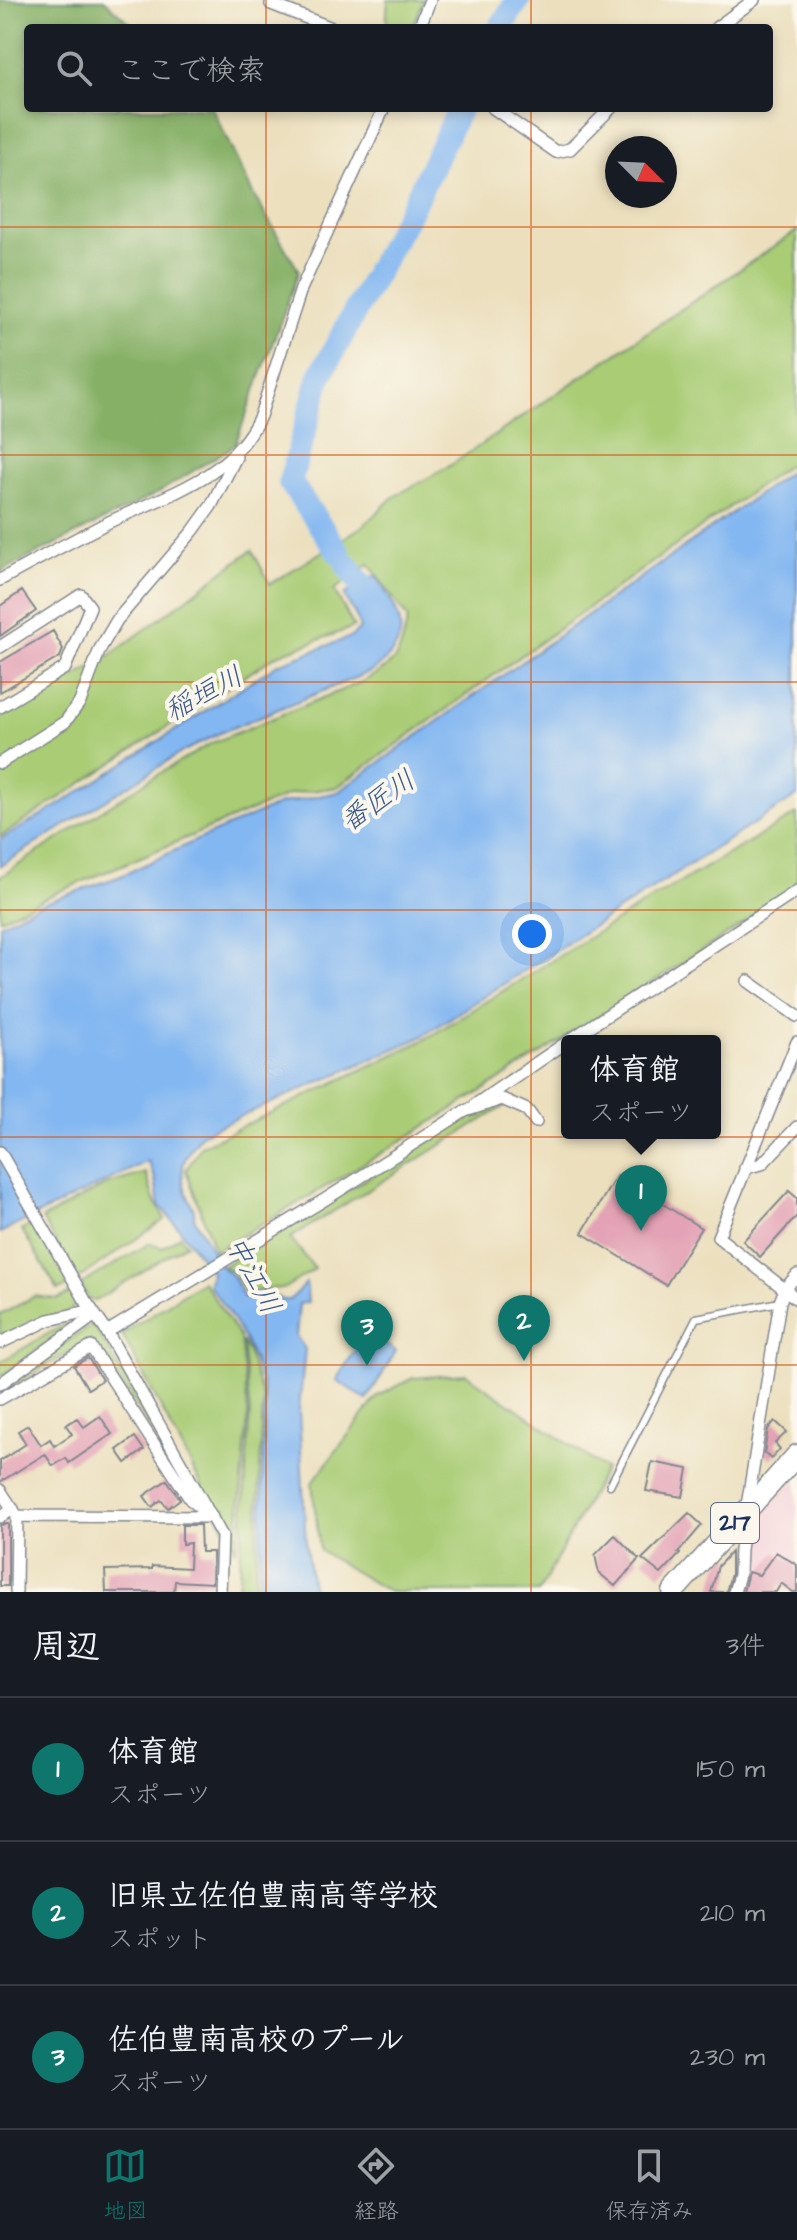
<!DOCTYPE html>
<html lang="ja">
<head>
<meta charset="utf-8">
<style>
	body { margin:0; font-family:"Architects Daughter","Klee One",sans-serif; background:#20242c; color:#f1f3f6 }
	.compass { position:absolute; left:605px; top:136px; width:72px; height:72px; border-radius:50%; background:#171b24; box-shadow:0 4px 12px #0003; rotate:114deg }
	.you { position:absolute; left:532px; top:934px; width:28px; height:28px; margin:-20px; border:6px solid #fff; border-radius:50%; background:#1a73e8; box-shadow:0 0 0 12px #1a73e833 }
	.badge { display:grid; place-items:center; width:52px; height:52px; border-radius:50%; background:#0f766e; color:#fff; font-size:26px; font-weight:700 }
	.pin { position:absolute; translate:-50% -66px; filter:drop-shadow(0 2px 4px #0008) }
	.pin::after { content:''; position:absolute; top:42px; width:28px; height:24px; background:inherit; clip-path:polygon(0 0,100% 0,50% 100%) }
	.popup { position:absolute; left:561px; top:1035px; width:160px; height:104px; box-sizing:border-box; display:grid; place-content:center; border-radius:8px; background:#171b24; filter:drop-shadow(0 2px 6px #0005); font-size:26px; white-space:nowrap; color:#9ea1a6 }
	.popup b { font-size:30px; color:#f1f3f6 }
	.popup::after { content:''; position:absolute; left:50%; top:100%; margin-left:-16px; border:16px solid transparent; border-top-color:#171b24 }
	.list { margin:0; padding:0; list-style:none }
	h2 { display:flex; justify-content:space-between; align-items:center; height:104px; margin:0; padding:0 32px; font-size:34px }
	h2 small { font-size:26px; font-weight:400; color:#9ea1a6 }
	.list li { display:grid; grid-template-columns:52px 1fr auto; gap:24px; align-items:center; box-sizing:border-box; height:144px; padding:0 32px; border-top:2px solid #363941 }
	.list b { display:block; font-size:30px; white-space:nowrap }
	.list p { margin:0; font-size:26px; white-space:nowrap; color:#9ea1a6 }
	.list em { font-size:26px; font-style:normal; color:#9ea1a6 }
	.icon { flex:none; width:44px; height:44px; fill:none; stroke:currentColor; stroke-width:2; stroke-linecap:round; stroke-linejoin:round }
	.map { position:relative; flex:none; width:797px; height:1592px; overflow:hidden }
	.search { position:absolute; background:#171b24; box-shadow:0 4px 12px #0003; left:24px; right:24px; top:24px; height:88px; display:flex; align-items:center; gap:20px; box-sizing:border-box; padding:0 28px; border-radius:8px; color:#9ea1a6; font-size:30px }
	.sheet { height:536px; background:#171b24 }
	nav { display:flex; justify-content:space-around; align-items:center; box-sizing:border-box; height:112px; border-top:2px solid #363941; background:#171b24; font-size:22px; color:#9ea1a6 }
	nav a { display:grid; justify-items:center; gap:4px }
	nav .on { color:#0f766e }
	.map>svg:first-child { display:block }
	.built { fill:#f5cfda }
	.green { fill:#a9cc74; stroke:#627e69; stroke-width:2 }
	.forest { fill:#86b066; stroke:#507062; stroke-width:2 }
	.water { fill:#83b7f1; stroke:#4f73a8; stroke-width:2 }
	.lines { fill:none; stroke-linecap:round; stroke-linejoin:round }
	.river { stroke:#83b7f1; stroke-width:24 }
	.building { fill:#e3a2b5 }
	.lane-casing { stroke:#83878e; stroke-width:9 }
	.street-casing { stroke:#83878e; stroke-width:14 }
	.highway-casing { stroke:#83878e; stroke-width:23 }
	.lane { stroke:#fff; stroke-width:6 }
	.street { stroke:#fff; stroke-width:11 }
	.highway { stroke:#fff; stroke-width:20 }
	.grid { fill:none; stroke:#d45514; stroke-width:2; stroke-opacity:0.55 }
	.labels { text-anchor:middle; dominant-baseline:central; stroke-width:8; stroke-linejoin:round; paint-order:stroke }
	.shield { fill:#fbf7ec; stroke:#5e6b89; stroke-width:2 }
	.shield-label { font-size:24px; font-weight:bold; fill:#1b2f5e }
	.water-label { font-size:28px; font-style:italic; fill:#3a588a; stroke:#fbf7ec }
</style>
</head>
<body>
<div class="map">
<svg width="797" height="1592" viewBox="0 0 797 1592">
	<rect width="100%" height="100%" fill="#fbf7ec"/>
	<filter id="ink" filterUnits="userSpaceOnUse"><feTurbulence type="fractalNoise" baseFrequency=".0125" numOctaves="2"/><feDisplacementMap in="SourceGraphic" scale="16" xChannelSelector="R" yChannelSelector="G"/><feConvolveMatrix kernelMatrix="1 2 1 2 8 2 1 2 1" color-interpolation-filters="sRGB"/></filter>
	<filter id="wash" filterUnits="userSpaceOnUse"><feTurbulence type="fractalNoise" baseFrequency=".006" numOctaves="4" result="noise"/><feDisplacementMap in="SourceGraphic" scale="32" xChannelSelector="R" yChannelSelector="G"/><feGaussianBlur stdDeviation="1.8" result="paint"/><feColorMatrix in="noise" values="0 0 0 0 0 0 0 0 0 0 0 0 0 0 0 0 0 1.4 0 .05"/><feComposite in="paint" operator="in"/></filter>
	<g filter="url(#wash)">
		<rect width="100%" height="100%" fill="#ebdfbd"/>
		<path class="built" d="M797 1478V1592H791L750 1565V1529Z"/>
		<path class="green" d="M388 0H424L412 28H386Z
			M797 231V459L337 787 291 794 60 891 0 919V877L150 779 212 743 364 681C401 660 398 659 408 619L369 564 334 590 354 627 277 655 0 837V718L100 663 252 550 270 584 363 526 392 498 451 465Z
			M797 814V889C605 1013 414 1138 215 1251L186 1170 201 1146 422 1041 658 895Z
			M500 1102 505 1106 290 1238 315 1269 283 1289 267 1288 246 1294 234 1273 223 1266 466 1118Z
			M146 1173 153 1198 165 1219 78 1279 42 1219 105 1185Z
			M32 1224 71 1285 58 1290 22 1230Z
			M180 1236 186 1244 95 1301 89 1299 80 1285 150 1243 162 1248Z
			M203 1281 240 1338 248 1414 236 1550 122 1334Z
			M72 1292 78 1303 67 1313 0 1337V1315L35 1296 58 1299Z
			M65 1324 70 1325 0 1377V1362Z
			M93 1324 176 1466 91 1340 0 1393 20 1374Z
			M242 1341 248 1352 263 1399 255 1592H238L250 1412Z
			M466 1374 605 1469 539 1592H389L320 1551 312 1483 378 1396 413 1378Z"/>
		<path class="forest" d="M0 0H104L135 28H28V108H212L253 194 299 271 235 445 156 494 0 572Z"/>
		<path class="water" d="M797 467V796L419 1038 203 1133C183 1156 176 1170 189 1199 193 1207 195 1210 194 1218L221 1266 232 1276 244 1298 267 1291 282 1300H290L306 1283 308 1302 299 1304 296 1336 305 1349 299 1410 306 1546 313 1592H259L265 1401C258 1356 236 1322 209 1285L211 1271 177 1226 159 1205 155 1178 148 1161 0 1233V924L38 905 121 876 197 840 280 804 338 792Z
			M375 575C401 614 417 639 372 671L222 732 184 751 0 866V840L56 807 278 664 351 637 360 629 357 618 344 595Z
			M367 1332 396 1351 367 1400 336 1380Z"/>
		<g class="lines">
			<path class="river" d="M500 28 518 0
				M339 553 290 482 320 376 413 205 460 108
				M347 565 371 599V611"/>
		</g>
		<g id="blocks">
			<path class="building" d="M22 591 36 611 0 636V606Z
				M53 631 63 649 60 657 0 692V662Z
				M617 1175 701 1228 666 1285 582 1233Z
				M789 1191 797 1198V1216L760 1257 743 1241Z
				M88 1358 102 1380 88 1389 74 1366Z
				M100 1416 112 1434 69 1463 66 1458 53 1466 45 1454 0 1482V1461L26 1444 18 1431 28 1425 41 1445 50 1439 54 1446 72 1434 66 1425 77 1418 84 1427Z
				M775 1421 787 1432 775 1443 780 1449 771 1459 764 1453 768 1429Z
				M135 1437 144 1450 126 1463 117 1450Z
				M652 1462 688 1469 683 1497 646 1491Z
				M167 1480 180 1499 168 1508 161 1500 152 1507 144 1496Z
				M689 1513 702 1525 678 1553 680 1554 661 1574 642 1559Z
				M5 1524H8V1586H0V1525Z
				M182 1525H200L201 1552H213L212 1583 175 1581 174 1592H106L105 1570 152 1569V1566L189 1568 190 1543 182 1544Z
				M615 1535 639 1559 615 1586 599 1573 595 1555Z
				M731 1552V1574L726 1592H711L718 1566Z
				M776 1552 797 1565V1592H793L781 1583 776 1592H743L748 1572 759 1575Z"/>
		</g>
	</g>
	<g filter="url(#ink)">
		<use href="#blocks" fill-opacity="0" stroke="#83878e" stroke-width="2"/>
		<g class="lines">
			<defs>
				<path id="lane" d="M610 1485 696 1318 780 1302"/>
				<path id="street" d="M273 0 271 4 332 28
					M419 28 430 0
					M716 28 754 0
					M493 108 556 152 570 149 611 108
					M0 580C34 561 68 543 103 525 161 496 231 480 260 416L301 289 384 108
					M0 647 81 595 90 607 65 668 0 707
					M0 763 65 722 80 702 100 649 117 620 193 531 211 506 236 457
					M748 981 797 1016
					M568 1041 797 891
					M797 1042 718 1237 797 1299
					M476 1104 567 1042
					M0 1152 85 1300 107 1332 222 1536 220 1592
					M745 1168 762 1164 797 1127
					M107 1332 329 1197 465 1111 502 1099 527 1110 536 1122
					M0 1343 49 1320 92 1310
					M0 1384 95 1315
					M0 1399 91 1347 190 1499 203 1510
					M0 1490 17 1516 16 1592
					M17 1516 212 1517
					M0 1517 13 1509
					M734 1592 739 1575 740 1549 780 1302 785 1289 797 1275"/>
				<path id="highway" d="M673 1592 797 1455"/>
			</defs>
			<use href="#lane" class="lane-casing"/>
			<use href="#street" class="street-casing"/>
			<use href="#highway" class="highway-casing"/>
			<use href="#lane" class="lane"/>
			<use href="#street" class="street"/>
			<use href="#highway" class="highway"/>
		</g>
	</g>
	<path class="grid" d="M266 0V28M531 0V28M266 108V1592M531 108V1592M0 227H797M0 455H797M0 682H797M0 910H797M0 1137H797M0 1365H797"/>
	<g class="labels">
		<rect class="shield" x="711" y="1503" width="48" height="40" rx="6"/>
		<g class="shield-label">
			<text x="735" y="1523">217</text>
		</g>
		<g class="water-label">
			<text transform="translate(204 694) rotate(-28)">稲垣川</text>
			<text transform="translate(378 801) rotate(-35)">番匠川</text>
			<text transform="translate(253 1275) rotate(62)">中江川</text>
		</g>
	</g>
</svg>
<svg class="compass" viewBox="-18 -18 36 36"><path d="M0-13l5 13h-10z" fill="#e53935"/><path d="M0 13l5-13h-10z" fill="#9ea1a6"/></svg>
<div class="you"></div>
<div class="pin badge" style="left:641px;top:1231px">1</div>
<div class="popup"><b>体育館</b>スポーツ</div>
<div class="pin badge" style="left:524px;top:1361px">2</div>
<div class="pin badge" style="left:367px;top:1366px">3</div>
<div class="search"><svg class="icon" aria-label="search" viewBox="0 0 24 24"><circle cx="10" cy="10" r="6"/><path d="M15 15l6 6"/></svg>ここで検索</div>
</div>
<section class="sheet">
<h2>周辺<small>3件</small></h2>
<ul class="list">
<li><span class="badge">1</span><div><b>体育館</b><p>スポーツ</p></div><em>150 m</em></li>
<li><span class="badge">2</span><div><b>旧県立佐伯豊南高等学校</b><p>スポット</p></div><em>210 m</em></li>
<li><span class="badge">3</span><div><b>佐伯豊南高校のプール</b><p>スポーツ</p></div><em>230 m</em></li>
</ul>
</section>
<nav>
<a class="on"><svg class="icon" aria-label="map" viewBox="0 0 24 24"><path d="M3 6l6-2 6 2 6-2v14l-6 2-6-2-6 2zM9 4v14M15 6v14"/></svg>地図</a>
<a><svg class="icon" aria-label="directions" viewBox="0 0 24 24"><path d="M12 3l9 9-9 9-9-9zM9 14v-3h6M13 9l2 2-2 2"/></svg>経路</a>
<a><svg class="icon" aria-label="saved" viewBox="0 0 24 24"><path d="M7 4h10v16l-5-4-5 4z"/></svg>保存済み</a>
</nav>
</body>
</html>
